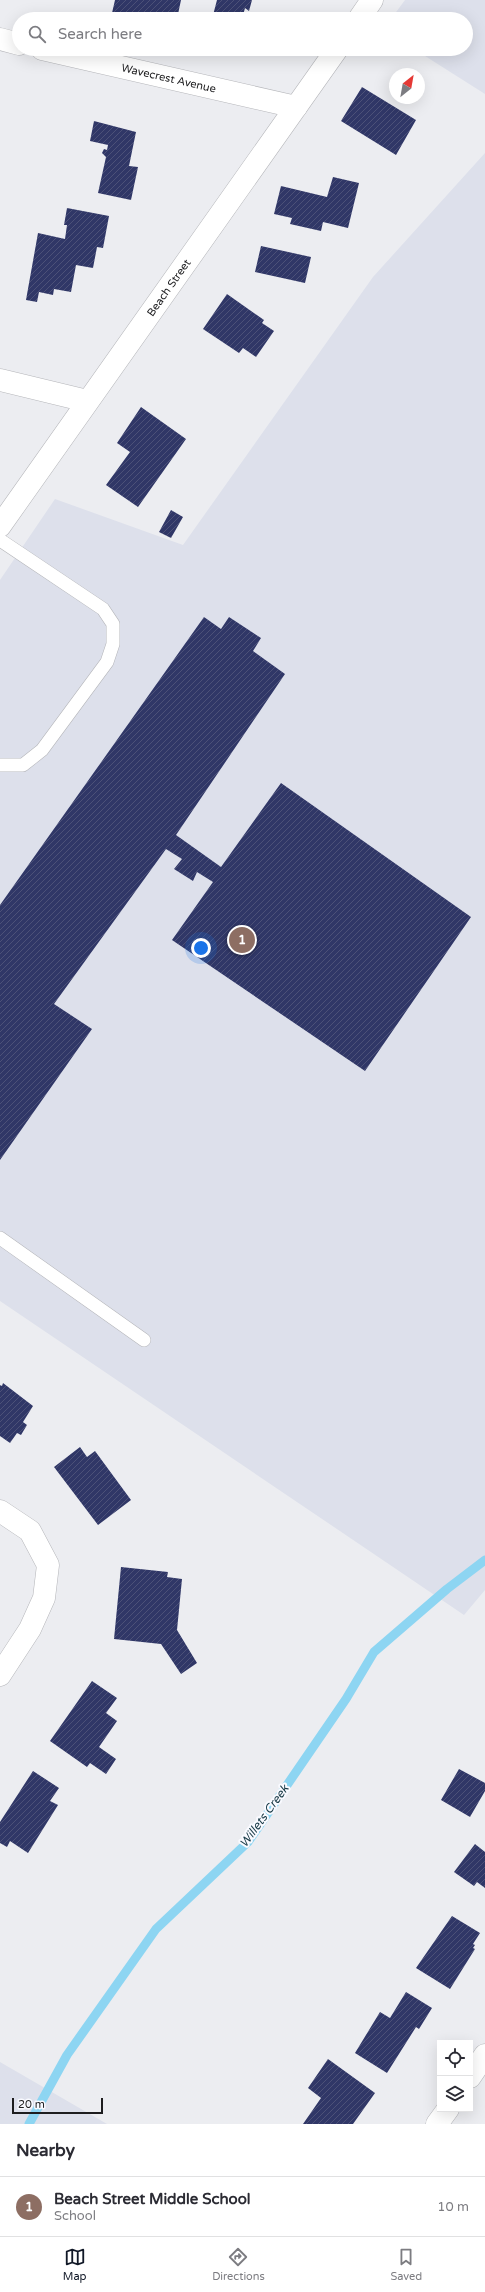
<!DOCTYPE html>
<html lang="en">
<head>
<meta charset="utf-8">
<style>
	body { margin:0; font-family:"Varela Round",sans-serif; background:#f7f7f7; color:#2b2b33 }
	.controls { position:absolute; right:12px; bottom:12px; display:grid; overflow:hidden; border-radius:0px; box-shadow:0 4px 16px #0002 }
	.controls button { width:36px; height:36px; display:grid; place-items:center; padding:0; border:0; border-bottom:1px solid #e1e1e2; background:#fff; color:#2b2b33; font:20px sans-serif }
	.compass { position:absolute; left:389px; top:68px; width:36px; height:36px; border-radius:50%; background:#fff; box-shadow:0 4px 16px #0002; rotate:31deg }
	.scale { position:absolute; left:12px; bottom:10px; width:91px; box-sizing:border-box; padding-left:4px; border:2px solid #1d1d1f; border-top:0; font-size:11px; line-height:14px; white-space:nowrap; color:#1d1d1f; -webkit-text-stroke:3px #f9faff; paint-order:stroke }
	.you { position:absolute; left:201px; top:948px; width:14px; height:14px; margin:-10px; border:3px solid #fff; border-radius:50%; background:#1a73e8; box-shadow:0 0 0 6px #1a73e833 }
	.badge { display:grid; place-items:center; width:26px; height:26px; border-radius:50%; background:#111827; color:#fff; font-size:13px; font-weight:700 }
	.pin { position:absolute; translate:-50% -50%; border:2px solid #fff; box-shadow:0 1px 4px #0006 }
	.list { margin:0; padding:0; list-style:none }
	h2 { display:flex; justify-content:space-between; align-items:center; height:52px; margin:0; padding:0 16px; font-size:17px }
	h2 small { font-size:13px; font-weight:400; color:#7c7c81 }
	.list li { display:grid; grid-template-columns:26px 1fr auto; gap:12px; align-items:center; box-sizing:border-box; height:60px; padding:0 16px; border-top:1px solid #e1e1e2 }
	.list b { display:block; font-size:15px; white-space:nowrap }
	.list p { margin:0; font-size:13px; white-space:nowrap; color:#7c7c81 }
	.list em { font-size:13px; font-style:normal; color:#7c7c81 }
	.icon { flex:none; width:22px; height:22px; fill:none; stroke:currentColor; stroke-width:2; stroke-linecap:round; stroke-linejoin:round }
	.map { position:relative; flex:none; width:485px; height:2124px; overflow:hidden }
	.search { position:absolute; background:#fff; box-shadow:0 4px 16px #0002; left:12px; right:12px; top:12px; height:44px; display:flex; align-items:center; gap:10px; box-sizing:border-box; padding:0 14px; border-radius:22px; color:#7c7c81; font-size:15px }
	.sheet { height:112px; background:#fff }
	nav { display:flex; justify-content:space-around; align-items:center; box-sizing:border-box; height:56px; border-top:1px solid #e1e1e2; background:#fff; font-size:11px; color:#7c7c81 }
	nav a { display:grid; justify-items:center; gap:2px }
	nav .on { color:#111827 }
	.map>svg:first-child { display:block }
	.built { fill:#dde0eb }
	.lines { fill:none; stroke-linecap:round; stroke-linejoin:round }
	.stream { stroke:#8dd5f2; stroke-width:9 }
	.building { fill:url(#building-hatch) }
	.service-casing { stroke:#b5b6ba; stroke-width:14 }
	.minor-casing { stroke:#b5b6ba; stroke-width:23 }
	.service { stroke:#fff; stroke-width:13 }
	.minor { stroke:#fff; stroke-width:22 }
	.labels { text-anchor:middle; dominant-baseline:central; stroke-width:4; stroke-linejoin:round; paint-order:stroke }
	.street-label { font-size:11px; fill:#1d1d1f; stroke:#f9faff }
	.water-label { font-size:12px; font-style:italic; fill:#183a46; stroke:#f9faff }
</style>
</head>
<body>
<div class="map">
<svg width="485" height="2124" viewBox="0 0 485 2124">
	<defs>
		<pattern id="building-hatch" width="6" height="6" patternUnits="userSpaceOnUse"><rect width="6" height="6" fill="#303767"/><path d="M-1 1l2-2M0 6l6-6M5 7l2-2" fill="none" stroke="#4c5178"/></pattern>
	</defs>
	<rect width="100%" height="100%" fill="#ecedf1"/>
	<path class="built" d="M405 0H485V94L414 49H466V19H391Z
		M485 153V1590L464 1615 0 1301V580L55 499 183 545 373 277Z
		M0 2062 107 2124H0Z"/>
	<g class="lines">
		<path class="stream" d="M29 2124 67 2055 156 1929 248 1842 346 1699 374 1652 447 1589 485 1560"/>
	</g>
	<path class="building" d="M115 0H181L177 19H138L112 13Z
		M217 0H252L249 11 245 8 242 19H212Z
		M362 87 416 120 396 155 341 121Z
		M94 121 136 132 129 166 138 167 131 200 98 193 106 157 102 153 104 149 107 150 108 145 90 141Z
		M333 177 359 183 348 228 323 222 321 231 290 224 292 218 274 214 281 186 327 197Z
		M67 208 109 216 103 248 97 247 93 268 76 265 71 292 54 289 53 295 39 292 37 302 26 300 38 233 65 239 67 225H64Z
		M261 246 311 257 305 283 255 272Z
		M227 294 264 320 262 323 274 331 256 357 243 348 239 353 203 329Z
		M141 407 186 439 138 507 106 485 130 452 117 443Z
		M171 510 183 517 171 538 159 532Z
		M204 617 221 629 229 617 261 638 253 651 285 674 176 835 221 867 281 783 471 917 365 1071 172 940 213 882 197 872 193 881 174 869 182 859 166 849 54 1004 92 1029 0 1160V905Z
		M3 1383 33 1406 23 1422 27 1425 21 1435 17 1433 10 1443 0 1436V1385L2 1386Z
		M80 1447 87 1457 95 1451 131 1500 98 1525 54 1467Z
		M121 1567 168 1572 167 1577 182 1579 177 1630 197 1663 181 1674 161 1644 114 1639Z
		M92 1681 117 1698 106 1713 117 1721 99 1747 116 1759 106 1774 90 1763 87 1767 50 1741Z
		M459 1769 485 1783V1791L470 1817 441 1800Z
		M33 1771 59 1788 50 1801 58 1805 28 1853 10 1841 7 1847 0 1843V1822Z
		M475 1844 485 1852V1888L477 1882 474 1886 454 1872Z
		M452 1916 480 1933 473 1944 475 1945 473 1948 475 1949 450 1989 416 1968Z
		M406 1992 432 2008 419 2029 416 2027 387 2073 355 2053 380 2012 390 2018Z
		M328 2059 375 2093 353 2124H303L321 2098 308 2088Z"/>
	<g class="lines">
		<defs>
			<path id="service" d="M0 540 103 609 113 624V644L107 662 42 750 23 765H0
				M0 1238 144 1340"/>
			<g id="minor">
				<path d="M359 19 372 0"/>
				<path d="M0 39 19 44"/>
				<path id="s1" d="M42 49 296 107"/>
				<path d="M0 380 87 401"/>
				<path id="s2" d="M0 526 337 49"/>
				<path d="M0 1511 30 1531 48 1565 44 1598 30 1629 0 1675"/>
				<path d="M470 2077 485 2055"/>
				<path d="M437 2124 448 2109"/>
			</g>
		</defs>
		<use href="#service" class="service-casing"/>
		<use href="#minor" class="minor-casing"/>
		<use href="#service" class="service"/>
		<use href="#minor" class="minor"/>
	</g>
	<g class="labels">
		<g class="street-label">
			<text stroke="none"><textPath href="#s1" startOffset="130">Wavecrest Avenue</textPath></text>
			<text stroke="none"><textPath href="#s2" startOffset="292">Beach Street</textPath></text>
		</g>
		<g class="water-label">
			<text transform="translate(264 1816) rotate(-54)">Willets Creek</text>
		</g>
	</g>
</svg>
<div class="controls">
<button><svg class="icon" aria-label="locate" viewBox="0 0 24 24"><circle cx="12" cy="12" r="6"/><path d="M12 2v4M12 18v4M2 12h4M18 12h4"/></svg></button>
<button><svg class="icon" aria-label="layers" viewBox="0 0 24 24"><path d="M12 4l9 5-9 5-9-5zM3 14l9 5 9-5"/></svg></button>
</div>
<svg class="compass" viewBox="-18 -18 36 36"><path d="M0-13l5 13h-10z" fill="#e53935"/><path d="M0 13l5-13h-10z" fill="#7c7c81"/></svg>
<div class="scale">20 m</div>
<div class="you"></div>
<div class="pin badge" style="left:242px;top:940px;background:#8d6e63">1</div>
<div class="search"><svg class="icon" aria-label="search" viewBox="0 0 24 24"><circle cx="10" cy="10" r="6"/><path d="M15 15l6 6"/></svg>Search here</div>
</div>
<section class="sheet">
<h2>Nearby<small></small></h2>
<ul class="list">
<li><span class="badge" style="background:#8d6e63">1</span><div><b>Beach Street Middle School</b><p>School</p></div><em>10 m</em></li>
</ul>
</section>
<nav>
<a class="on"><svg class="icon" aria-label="map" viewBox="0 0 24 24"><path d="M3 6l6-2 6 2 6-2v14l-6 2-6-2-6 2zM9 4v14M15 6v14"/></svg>Map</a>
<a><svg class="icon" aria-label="directions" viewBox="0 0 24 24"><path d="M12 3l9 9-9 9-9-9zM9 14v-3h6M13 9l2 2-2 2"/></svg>Directions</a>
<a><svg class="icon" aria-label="saved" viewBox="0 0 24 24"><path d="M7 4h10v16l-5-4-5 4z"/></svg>Saved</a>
</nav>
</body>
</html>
